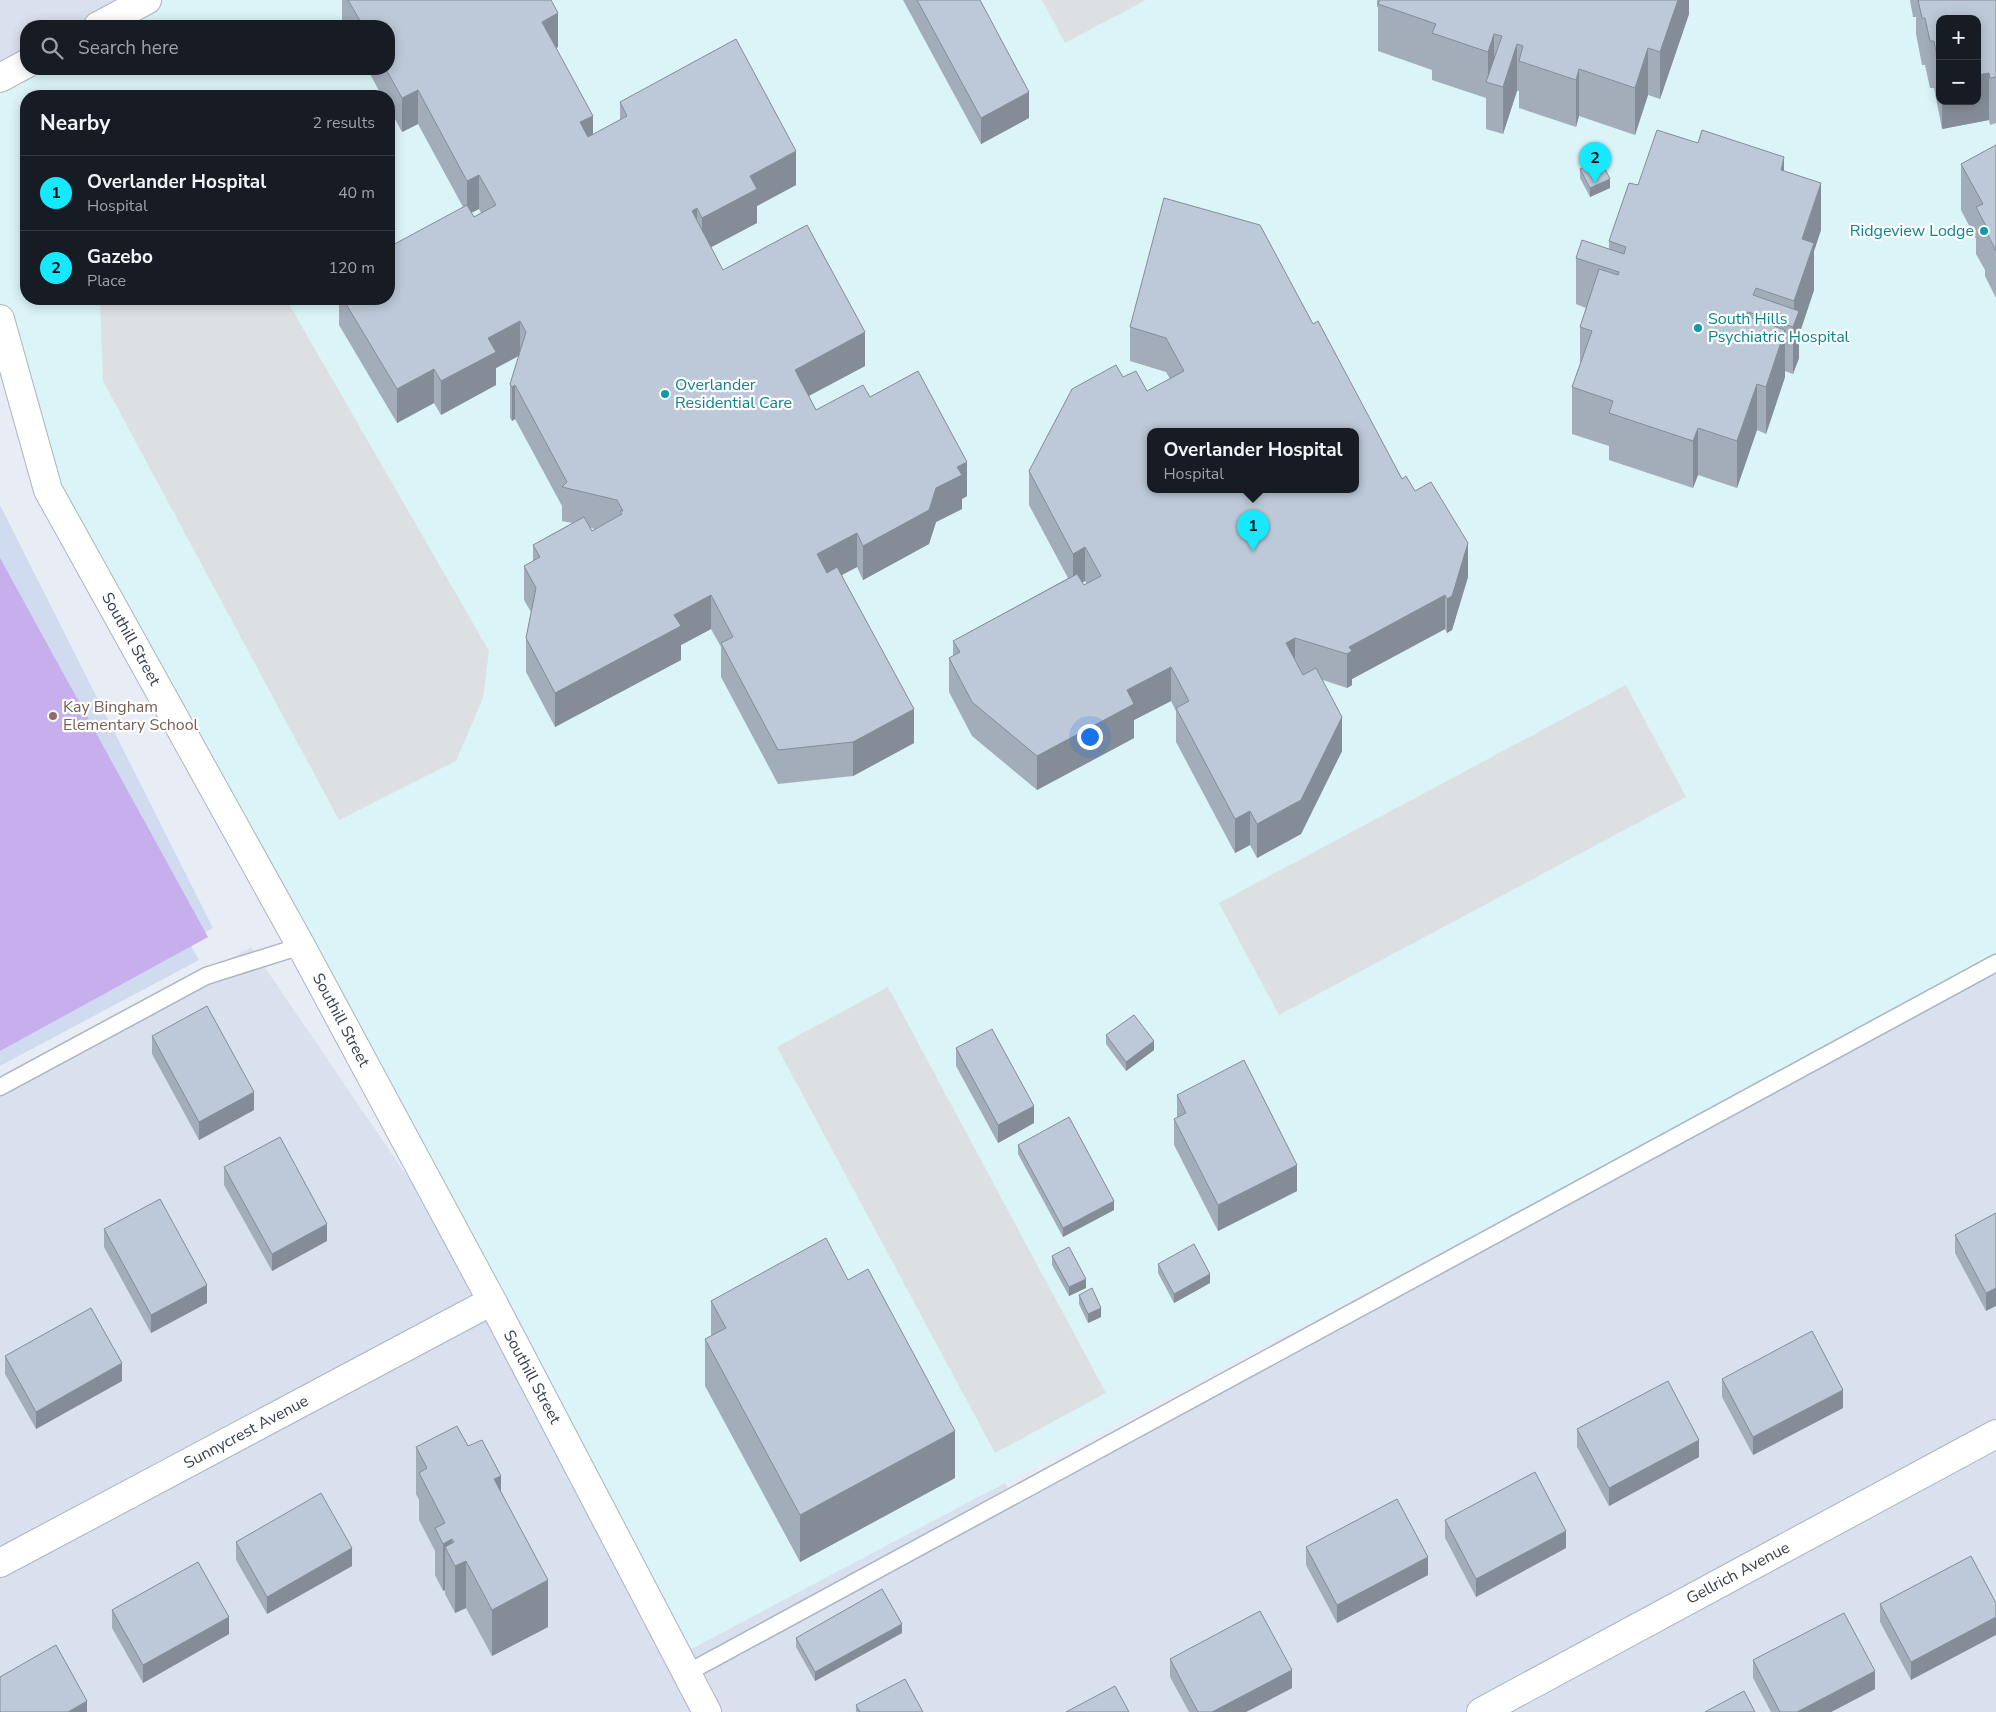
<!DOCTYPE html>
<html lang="en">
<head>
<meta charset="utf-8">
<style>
	body { margin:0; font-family:"Nunito Sans",sans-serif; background:#20242c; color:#f1f3f6 }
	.controls { position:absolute; right:15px; top:15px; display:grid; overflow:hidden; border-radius:10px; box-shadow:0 2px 12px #0003 }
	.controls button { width:45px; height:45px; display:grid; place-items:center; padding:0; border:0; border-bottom:1px solid #363941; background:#171b24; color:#f1f3f6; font:25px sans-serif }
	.you { position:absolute; left:1089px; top:736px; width:18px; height:18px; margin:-12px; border:4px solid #fff; border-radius:50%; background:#1a73e8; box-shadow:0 0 0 8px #1a73e833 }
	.badge { display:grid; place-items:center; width:32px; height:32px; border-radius:50%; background:#16e9ff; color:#111; font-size:16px; font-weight:700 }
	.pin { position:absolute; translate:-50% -41px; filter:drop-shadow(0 1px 2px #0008) }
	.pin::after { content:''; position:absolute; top:26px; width:18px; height:15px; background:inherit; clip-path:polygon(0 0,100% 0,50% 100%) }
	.popup { position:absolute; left:1147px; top:428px; width:212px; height:65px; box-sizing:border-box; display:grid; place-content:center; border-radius:10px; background:#171b24; filter:drop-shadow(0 1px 4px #0005); font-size:16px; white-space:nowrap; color:#9ea1a6 }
	.popup b { font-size:19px; color:#f1f3f6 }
	.popup::after { content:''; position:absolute; left:50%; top:100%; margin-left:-10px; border:10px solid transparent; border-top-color:#171b24 }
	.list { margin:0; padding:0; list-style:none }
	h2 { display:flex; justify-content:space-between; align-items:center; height:65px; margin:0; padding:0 20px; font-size:21px }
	h2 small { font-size:16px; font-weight:400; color:#9ea1a6 }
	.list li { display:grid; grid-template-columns:32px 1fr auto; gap:15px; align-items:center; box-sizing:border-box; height:75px; padding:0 20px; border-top:1px solid #363941 }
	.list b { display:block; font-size:19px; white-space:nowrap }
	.list p { margin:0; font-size:16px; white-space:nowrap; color:#9ea1a6 }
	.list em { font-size:16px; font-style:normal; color:#9ea1a6 }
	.icon { flex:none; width:28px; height:28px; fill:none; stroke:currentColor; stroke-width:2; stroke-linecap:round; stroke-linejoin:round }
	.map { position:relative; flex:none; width:1996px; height:1712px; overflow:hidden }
	.search { position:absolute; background:#171b24; box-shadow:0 2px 12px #0003; left:20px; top:20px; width:375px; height:55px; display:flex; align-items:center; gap:12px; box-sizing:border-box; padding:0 18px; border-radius:20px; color:#9ea1a6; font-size:19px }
	.panel { position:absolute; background:#171b24; box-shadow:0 2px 12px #0003; left:20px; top:90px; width:375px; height:215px; border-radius:20px }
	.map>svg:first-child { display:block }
	.residential { fill:#dae1ee; fill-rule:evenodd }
	.education { fill:#d1dbf0 }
	.medical { fill:#dbf4f7; fill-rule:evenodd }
	.green { fill:#c7aeed }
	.parking { fill:#dde0e3 }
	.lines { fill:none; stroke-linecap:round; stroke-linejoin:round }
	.service-casing { stroke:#aab4c2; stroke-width:19 }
	.minor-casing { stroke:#aab4c2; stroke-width:30 }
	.service { stroke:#fff; stroke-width:16 }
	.minor { stroke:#fff; stroke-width:28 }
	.wall { fill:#a3adba; fill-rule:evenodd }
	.shaded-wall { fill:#848d97 }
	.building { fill:#bdc9d8; stroke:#848d97; fill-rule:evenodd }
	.culture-dot { fill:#0f9aa8; stroke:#fff; stroke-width:2 }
	.education-dot { fill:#8d6e63; stroke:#fff; stroke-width:2 }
	.labels { text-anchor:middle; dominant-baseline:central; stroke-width:4.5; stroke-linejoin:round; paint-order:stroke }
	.culture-label { font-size:16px; fill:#0d838f; stroke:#fff; text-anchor:start }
	.street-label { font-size:16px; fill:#363f4a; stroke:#fff }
	.education-label { font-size:16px; fill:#785e54; stroke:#fff; text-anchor:start }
</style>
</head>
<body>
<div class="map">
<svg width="1996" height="1712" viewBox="0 0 1996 1712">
	<rect width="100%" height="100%" fill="#e8edf5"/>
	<path class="residential" d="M0 0H147L98 26H26V64L0 78Z
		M1996 0V1712H0V1084L251 947 492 1301 809 1129 1009 1490 1808 1060 1348 132ZM1940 19H1977V101H1940Z"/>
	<path class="education" d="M0 505 213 928 189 942 199 960 0 1066Z"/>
	<path class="medical" d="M144 0H1996V958L678 1656 48 490 0 319V78L26 69H389V26H96ZM1940 19H1977V101H1940ZM26 96H389V299H26ZM1150 432H1356V490H1150Z"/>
	<path class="green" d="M0 558 208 937 0 1051Z"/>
	<path class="parking" d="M1042 0H1146L1065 43Z
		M100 299H286L489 651 483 698 456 761 339 820 103 381Z
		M1626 685 1686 797 1279 1015 1219 903Z
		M888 987 1106 1393 995 1453 777 1047Z"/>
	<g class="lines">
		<defs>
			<path id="service" d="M0 1087 206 976 301 946
				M687 1673 1996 963"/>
			<path id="minor" d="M98 26 147 0
				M0 78 26 64
				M0 319 48 490 301 946 492 1301 707 1712
				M0 1563 492 1301
				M1481 1712 1996 1434"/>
		</defs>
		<use href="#service" class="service-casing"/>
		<use href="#minor" class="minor-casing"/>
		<use href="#service" class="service"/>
		<use href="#minor" class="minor"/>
	</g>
	<path class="wall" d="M342 0H551L558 47 556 48 593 135 620 120V102L796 185 757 206V223L711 247 723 270 865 366 809 396 816 410 870 397 967 496 962 499V509L936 522 929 544 863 580 857 567 842 575 914 743 853 776 778 784 721 677V647L711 629 681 645V660L555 727 526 672V638L531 612 524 600V566L533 561V545L572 523 562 521V506L515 419 512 421 510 418V384L519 356 496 368V385L441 415 434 403 397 423 339 325V299H389L463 207 418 124 402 132 389 108V96H382L367 69H389V26H344L342 22ZM479 209 481 213 474 217 471 213ZM590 528 595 529 592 531Z
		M903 0H980L1029 118 981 144Z
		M1377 0H1689V14L1660 99 1648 95 1635 135 1579 116 1576 127 1519 108V91H1517L1503 134 1486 129V98L1432 80V70L1378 51V7H1377Z
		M1910 0H1996V123L1990 125 1989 120 1942 129 1934 88H1930L1925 65H1922L1916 34V17H1913ZM1940 19 1977 101H1940Z
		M1698 143 1784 171 1821 230 1814 251V290L1799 335V358L1793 374 1785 371V377L1766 434 1757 430 1737 488 1698 475 1693 488 1609 460V446L1572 434V387L1580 364V327L1586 308 1576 304V258L1609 249V241L1638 185Z
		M1996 145V298L1985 276V270L1976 254V239L1961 210V164Z
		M1580 169 1610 188 1590 197 1580 178Z
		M1313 324 1402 479 1415 491 1468 577 1452 630 1447 633 1445 629 1352 679V685L1347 688 1323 680 1342 751 1301 834 1257 858 1250 845 1235 853 1176 742V711L1171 701 1134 720V738L1037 790 972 736 949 692V658L953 656V641L1068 578 1029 505V471L1123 377 1147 391 1170 379 1166 372 1130 361V327ZM1085 581 1087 584 1084 585 1082 583Z
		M1106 1035 1154 1050 1126 1071 1106 1044Z
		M152 1036 254 1110 199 1140 152 1054Z
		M956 1048 1034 1123 998 1143 956 1066Z
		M1177 1095 1297 1191 1218 1231 1174 1145V1119L1177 1118Z
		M1018 1145 1114 1210 1063 1237 1018 1154Z
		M224 1167 327 1241 272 1271 224 1185Z
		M1996 1213 1986 1311 1955 1253V1235Z
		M104 1229 207 1303 151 1333 104 1247Z
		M1052 1256 1086 1288 1069 1296 1052 1265Z
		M1158 1264 1210 1283 1174 1303 1158 1273Z
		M1079 1295 1101 1317 1088 1323 1079 1304Z
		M711 1301 955 1478 800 1562 705 1386V1339L711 1336Z
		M5 1356 122 1381 36 1429 5 1374Z
		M1722 1379 1843 1408 1753 1455 1722 1397Z
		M1577 1429 1699 1457 1609 1506 1577 1447Z
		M468 1446 501 1491 548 1627 492 1656 466 1608 455 1613 445 1594V1590L443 1591 435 1575V1551L419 1520V1500L416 1494V1447Z
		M1445 1520 1566 1548 1476 1597 1445 1538Z
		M236 1542 352 1566 267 1614 236 1560Z
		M1306 1547 1428 1575 1337 1623 1306 1565Z
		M1996 1603 1911 1680 1880 1622V1604Z
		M112 1610 229 1634 143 1683 112 1628Z
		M902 1633 815 1681 796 1647V1638Z
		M1170 1659 1292 1688 1246 1712H1189L1170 1677Z
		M1753 1660 1875 1689 1831 1712H1771L1753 1678Z
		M856 1705 923 1712H856Z"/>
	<path class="shaded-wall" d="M1676 0H1689V14L1660 99V52Z
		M558 13V47L542 55V22Z
		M1494 34V80L1488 82V52Z
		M1517 44V91L1503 134V87Z
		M1648 48V95L1635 135V88Z
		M1579 69V116L1576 127V80Z
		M1989 73V120L1942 129V101H1977V75Z
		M418 90V124L402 132V98Z
		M1029 92V118L981 144V118Z
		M593 116V150L580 122Z
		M796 151V185L757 206V223L702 252V218L750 176Z
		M1784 157V204L1781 170Z
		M479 175V209L467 215V181Z
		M1610 179V188L1590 197V188Z
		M1821 183V230L1814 251V290L1799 335V358L1793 374V327L1794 324V301L1802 239Z
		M697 208V242L692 211Z
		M520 321V355L496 368V385L441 415V381L488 338Z
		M1785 330V377L1766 434V387Z
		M865 332V366L795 403V370Z
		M434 369V403L397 423V389Z
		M1757 384V430L1737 488V441Z
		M515 385V419L512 421V387Z
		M1698 428V475L1693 488V441Z
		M967 462V496L962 499V509L936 522 929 544 863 580V546L936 488 957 467Z
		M857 533V567L817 588V554Z
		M1468 543V577L1452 630 1447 633V599Z
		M1085 547V581L1073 588V554Z
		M711 595V629L681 645V660L555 727V693L674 615Z
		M1445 595V629L1352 679V685L1347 688V654L1349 647Z
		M1295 638V672L1286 643Z
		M1171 667V701L1134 720V738L1037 790V756L1127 690Z
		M914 709V743L853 776V742Z
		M1342 717V751L1301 834 1257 858V824Z
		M1250 811V845L1235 853V819Z
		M1154 1041V1050L1126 1071V1062Z
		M254 1092V1110L199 1140V1122Z
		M1034 1106V1123L998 1143V1125Z
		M1297 1165V1191L1218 1231V1205Z
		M1114 1201V1210L1063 1237V1228Z
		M327 1224V1241L272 1271V1254Z
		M1210 1274V1283L1174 1303V1294Z
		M1086 1279V1288L1069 1296V1287Z
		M207 1285V1303L151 1333V1315Z
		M1996 1288V1306L1986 1311V1293Z
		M1101 1308V1317L1088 1323V1314Z
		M122 1363V1381L36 1429V1412Z
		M1843 1390V1408L1753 1455V1437Z
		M955 1431V1478L800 1562V1515Z
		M1699 1440V1457L1609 1506V1488Z
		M501 1476V1523L494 1479Z
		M1566 1531V1548L1476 1597V1579Z
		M452 1539V1561L445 1547V1590L443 1591V1544Z
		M352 1548V1566L267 1614V1597Z
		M1428 1557V1575L1337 1623V1605Z
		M466 1561V1608L455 1613V1566Z
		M548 1580V1627L492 1656V1610Z
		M229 1617V1634L143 1683V1665Z
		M1996 1617V1635L1911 1680V1662Z
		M902 1624V1633L815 1681V1672Z
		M1292 1670V1688L1246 1712H1212Z
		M1875 1671V1689L1831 1712H1797Z
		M87 1701V1712H68Z"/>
	<path class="building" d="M348 0H551L558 13 542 22 593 116 580 122 588 137 627 116 620 102 736 39 796 151 750 176 757 189 702 218 697 208 692 211 723 270 807 225 865 332 795 370 816 410 863 385 870 397 918 371 967 462 957 467 962 475 936 488 929 510 863 546 857 533 817 554 827 573 837 567 914 709 853 742 778 750 721 643 733 637 711 595 674 615 681 626 555 693 526 638 536 588 524 566 540 557 533 545 584 517 592 531 622 514 620 511H623L617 500 562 487 567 482 515 385 512 387 510 384 526 332 520 321 488 338 496 352 441 381 434 369 397 389 343 299H389V247L467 205 474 217 496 205 479 175 467 181 418 90 402 98 386 69H389V26H363Z
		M917 0H980L1029 92 981 118Z
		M1380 0H1678L1660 52 1648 48 1635 88 1579 69 1576 80 1519 61 1523 46 1517 44 1503 87 1486 82 1502 36 1494 34 1488 52 1432 33 1436 24 1378 4Z
		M1918 0H1996V77L1990 78 1989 73 1977 75V19H1940V70L1934 41H1930L1925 18H1922Z
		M1657 130 1698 143 1702 130 1784 157 1781 170 1821 183 1802 239 1814 243 1794 301 1756 288 1753 295 1799 311 1793 327 1748 312 1746 316 1785 330 1766 387 1757 384 1737 441 1698 428 1693 441 1609 413 1613 401 1572 387 1592 331 1580 327 1599 269 1618 275 1619 272 1576 258 1582 240 1624 254 1626 247 1609 241 1629 183 1638 185Z
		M1996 145V251L1985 229 1987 228 1976 207 1983 204 1961 164Z
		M1600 159 1610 179 1590 188 1580 169Z
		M1164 198 1260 225 1313 324 1318 321 1402 479 1406 476 1415 491 1431 482 1468 543 1452 596 1447 599 1445 595 1349 647 1352 651 1347 654 1295 638 1286 643 1303 675 1316 668 1342 717 1301 800 1257 824 1250 811 1235 819 1176 708 1189 701 1171 667 1127 690 1134 704 1037 756 972 702 949 658 960 652 953 641 1077 574 1084 585 1101 576 1085 547 1073 554 1029 471 1072 389 1116 365 1123 377 1136 371 1147 391 1184 371 1166 338 1130 327ZM1150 432H1356V490H1150Z
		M207 1006 254 1092 199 1122 152 1036Z
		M1134 1015 1154 1041 1126 1062 1106 1035Z
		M992 1029 1034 1106 998 1125 956 1048Z
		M1244 1060 1297 1165 1218 1205 1174 1119 1186 1113 1177 1095Z
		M1069 1117 1114 1201 1063 1228 1018 1145Z
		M280 1137 327 1224 272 1254 224 1167Z
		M160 1199 207 1285 151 1315 104 1229Z
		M1996 1213V1288L1986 1293 1955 1235Z
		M826 1238 848 1280 868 1269 955 1431 800 1515 705 1339 726 1328 711 1301Z
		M1194 1244 1210 1274 1174 1294 1158 1264Z
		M1069 1247 1086 1279 1069 1287 1052 1256Z
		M1092 1288 1101 1308 1088 1314 1079 1295Z
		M91 1308 122 1363 36 1412 5 1356Z
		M1812 1331 1843 1390 1753 1437 1722 1379Z
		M1668 1381 1699 1440 1609 1488 1577 1429Z
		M457 1426 468 1446 482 1440 501 1476 494 1479 548 1580 492 1610 466 1561 455 1566 445 1547 454 1542 452 1539 443 1544 435 1528 445 1523 419 1473 427 1468 416 1447Z
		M1535 1472 1566 1531 1476 1579 1445 1520Z
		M321 1493 352 1548 267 1597 236 1542Z
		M1397 1499 1428 1557 1337 1605 1306 1547Z
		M1971 1556 1996 1603V1617L1911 1662 1880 1604Z
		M198 1562 229 1617 143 1665 112 1610Z
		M882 1589 902 1624 815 1672 796 1638Z
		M1260 1611 1292 1670 1212 1712H1198L1170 1659Z
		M1844 1613 1875 1671 1797 1712H1780L1753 1660Z
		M56 1645 87 1701 68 1712H0V1677Z
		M905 1679 923 1712H860L856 1705Z
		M1115 1686 1129 1712H1066Z
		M1744 1691 1755 1712H1705Z"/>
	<g class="culture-dot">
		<circle cx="1984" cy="231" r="5"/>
		<circle cx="1698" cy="328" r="5"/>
		<circle cx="665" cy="394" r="5"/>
	</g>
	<circle class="education-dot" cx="53" cy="716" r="5"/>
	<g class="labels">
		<g class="culture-label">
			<text x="1974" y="231" text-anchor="end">Ridgeview Lodge</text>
			<text x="1708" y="319">South Hills<tspan x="1708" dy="18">Psychiatric Hospital</tspan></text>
			<text x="675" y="385">Overlander<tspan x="675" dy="18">Residential Care</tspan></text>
		</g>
		<g class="street-label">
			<text transform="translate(131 639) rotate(61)">Southill Street</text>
			<text transform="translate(341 1020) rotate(62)">Southill Street</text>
			<text transform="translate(532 1377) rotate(62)">Southill Street</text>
			<text transform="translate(246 1432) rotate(-28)">Sunnycrest Avenue</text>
			<text transform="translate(1738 1573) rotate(-28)">Gellrich Avenue</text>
		</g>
		<g class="education-label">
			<text x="63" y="707">Kay Bingham<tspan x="63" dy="18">Elementary School</tspan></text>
		</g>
	</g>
</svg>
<div class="controls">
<button>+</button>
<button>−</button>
</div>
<div class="you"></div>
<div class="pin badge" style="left:1253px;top:551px">1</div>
<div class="popup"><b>Overlander Hospital</b>Hospital</div>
<div class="pin badge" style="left:1595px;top:183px">2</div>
<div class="search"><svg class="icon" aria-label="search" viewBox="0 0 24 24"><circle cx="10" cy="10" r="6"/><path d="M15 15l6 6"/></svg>Search here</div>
<section class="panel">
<h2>Nearby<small>2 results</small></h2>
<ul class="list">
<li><span class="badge">1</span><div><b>Overlander Hospital</b><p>Hospital</p></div><em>40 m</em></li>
<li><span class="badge">2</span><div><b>Gazebo</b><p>Place</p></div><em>120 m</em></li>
</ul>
</section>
</div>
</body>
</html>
